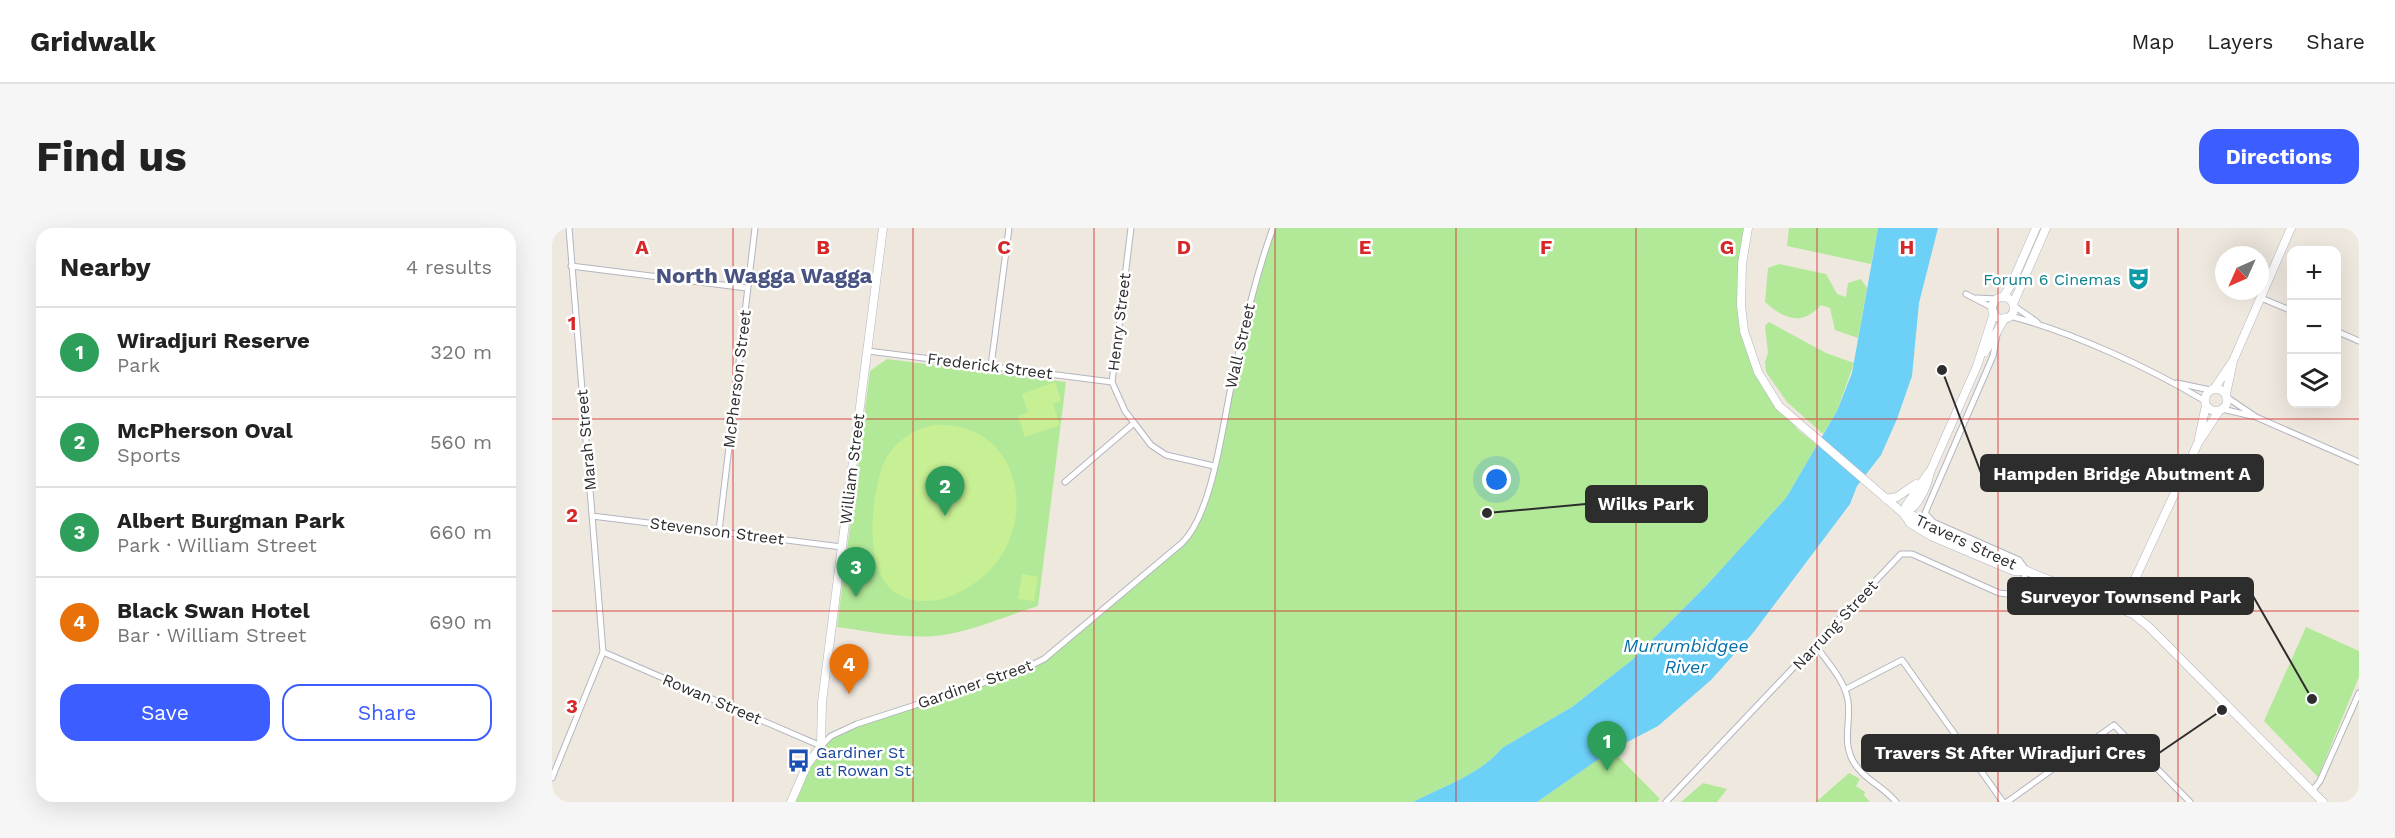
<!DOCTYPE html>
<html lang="en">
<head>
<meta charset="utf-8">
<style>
	body { margin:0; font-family:"Work Sans",sans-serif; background:#f6f6f6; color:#222 }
	.controls { position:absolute; right:18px; top:18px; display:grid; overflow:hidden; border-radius:12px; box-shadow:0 6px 24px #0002 }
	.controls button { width:54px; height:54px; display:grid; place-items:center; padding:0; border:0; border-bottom:2px solid #e0e0e0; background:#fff; color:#222; font:30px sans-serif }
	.compass { position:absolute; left:1663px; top:18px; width:54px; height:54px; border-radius:50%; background:#fff; box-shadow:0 6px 24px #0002; rotate:225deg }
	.you { position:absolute; left:945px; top:252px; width:21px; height:21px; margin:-15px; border:4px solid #fff; border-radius:50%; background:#1a73e8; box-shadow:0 0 0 9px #1a73e833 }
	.badge { display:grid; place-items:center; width:39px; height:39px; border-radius:50%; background:#3c5dff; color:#fff; font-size:20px; font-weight:700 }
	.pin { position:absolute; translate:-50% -50px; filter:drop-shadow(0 2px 3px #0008) }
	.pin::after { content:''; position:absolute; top:32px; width:21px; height:18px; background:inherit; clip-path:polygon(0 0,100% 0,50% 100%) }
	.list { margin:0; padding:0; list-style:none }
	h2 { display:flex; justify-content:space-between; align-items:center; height:78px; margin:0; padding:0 24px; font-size:26px }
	h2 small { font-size:20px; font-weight:400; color:#767676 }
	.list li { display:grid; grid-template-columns:39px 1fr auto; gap:18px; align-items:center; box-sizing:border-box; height:90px; padding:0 24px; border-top:2px solid #e0e0e0 }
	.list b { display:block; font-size:22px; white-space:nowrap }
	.list p { margin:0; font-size:20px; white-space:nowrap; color:#767676 }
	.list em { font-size:20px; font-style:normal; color:#767676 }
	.actions { display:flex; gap:12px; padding:18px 24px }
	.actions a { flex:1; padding:14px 0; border:2px solid #3c5dff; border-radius:18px; text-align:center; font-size:21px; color:#3c5dff }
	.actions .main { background:#3c5dff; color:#fff }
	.icon { flex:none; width:33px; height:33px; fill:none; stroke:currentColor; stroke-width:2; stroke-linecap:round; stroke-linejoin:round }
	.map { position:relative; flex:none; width:1807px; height:574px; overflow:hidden; border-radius:18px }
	header { display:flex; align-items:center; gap:36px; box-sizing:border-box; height:84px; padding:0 30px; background:#fff; border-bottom:2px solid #e0e0e0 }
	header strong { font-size:28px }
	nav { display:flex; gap:33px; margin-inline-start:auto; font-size:21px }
	.intro { display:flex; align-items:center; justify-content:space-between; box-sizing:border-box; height:144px; padding:0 36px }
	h1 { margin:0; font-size:42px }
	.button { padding:15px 27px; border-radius:18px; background:#3c5dff; color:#fff; font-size:21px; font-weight:700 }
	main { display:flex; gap:36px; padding:0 36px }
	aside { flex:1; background:#fff; border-radius:18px; box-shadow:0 6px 24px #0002 }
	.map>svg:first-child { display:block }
	.green { fill:#b2e998 }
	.pitch { fill:#c7f094 }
	.water { fill:#6cd0f7 }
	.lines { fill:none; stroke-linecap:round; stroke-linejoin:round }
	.street-casing { stroke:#b3b5c1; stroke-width:7 }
	.secondary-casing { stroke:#b3b5c1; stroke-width:9 }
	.street { stroke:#fff; stroke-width:5 }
	.secondary { stroke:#fff; stroke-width:8 }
	.grid { fill:none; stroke:#d62828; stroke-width:1.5; stroke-opacity:0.55 }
	.labels { text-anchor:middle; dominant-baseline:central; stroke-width:5; stroke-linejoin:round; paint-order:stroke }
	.culture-label { font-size:16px; fill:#0d838f; stroke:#fff; text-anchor:end }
	.street-label { font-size:16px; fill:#2d2d2d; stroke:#fff }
	.transit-label { font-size:16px; fill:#164399; stroke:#fff; text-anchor:start }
	.water-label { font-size:18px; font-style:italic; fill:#046eaa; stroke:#fff }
	.district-label { font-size:22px; font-weight:bold; fill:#495382; stroke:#fff }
	.grid-label { font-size:20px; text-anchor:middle; font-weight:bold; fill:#d62828; stroke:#fff; stroke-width:5; stroke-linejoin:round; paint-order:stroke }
	.leader { fill:none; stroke:#2d2d2d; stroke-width:2 }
	.callout-dot { fill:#2d2d2d; stroke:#fff; stroke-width:2 }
	.callout { fill:#2d2d2d; stroke:#2d2d2d; stroke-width:2 }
	.callout-label { font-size:18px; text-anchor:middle; font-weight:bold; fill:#fff }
</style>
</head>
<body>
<header>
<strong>Gridwalk</strong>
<nav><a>Map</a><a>Layers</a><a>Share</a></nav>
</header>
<div class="intro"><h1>Find us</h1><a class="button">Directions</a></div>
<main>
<aside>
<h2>Nearby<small>4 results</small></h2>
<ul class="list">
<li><span class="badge" style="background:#2e9e5b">1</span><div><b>Wiradjuri Reserve</b><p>Park</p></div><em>320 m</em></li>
<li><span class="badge" style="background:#2e9e5b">2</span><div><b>McPherson Oval</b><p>Sports</p></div><em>560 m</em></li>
<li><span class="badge" style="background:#2e9e5b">3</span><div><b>Albert Burgman Park</b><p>Park · William Street</p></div><em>660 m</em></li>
<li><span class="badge" style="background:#e8710a">4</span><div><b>Black Swan Hotel</b><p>Bar · William Street</p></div><em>690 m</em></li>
</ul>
<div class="actions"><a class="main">Save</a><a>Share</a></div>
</aside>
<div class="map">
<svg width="1807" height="574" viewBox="0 0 1807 574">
	<rect width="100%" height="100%" fill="#efe8df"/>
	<path class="green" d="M721 0H1196L1189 77 1206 144 1245 195 1244 200 1265 217 1234 270 1153 359 1080 432 1020 479 950 520C929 546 890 559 861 574H239L269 518 292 501 481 438 630 315 643 300 662 238 701 62Z
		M1237 0H1326L1319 36 1235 18Z
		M1227 36 1274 46 1285 66 1294 69 1296 55 1309 51 1315 60 1306 110 1283 102 1278 80 1269 77C1250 98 1233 92 1213 74L1216 40Z
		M1217 94 1274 125 1302 135 1285 183 1271 206 1235 174 1214 144 1213 134 1216 125 1213 98Z
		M335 131 514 154 486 378C457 387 427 400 397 406 360 413 322 404 285 399L318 143Z
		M1754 399 1807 423V449L1766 549 1712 493Z
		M1060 522 1108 571 1105 574H985Z
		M1297 545 1308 551 1304 558 1313 564 1312 567 1318 574H1264Z
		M1151 555 1175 561 1165 574H1129Z"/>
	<path class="pitch" d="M503 154 509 173 501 176 508 197 473 209 466 188 476 184 470 166Z
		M382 197C478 192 492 317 415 360 403 367 391 372 377 373 317 376 317 311 323 269 326 254 328 238 337 226 347 211 364 200 382 197Z
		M470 346 486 349 482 373 466 371Z"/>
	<path class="water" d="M1326 0H1386L1367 75 1360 148 1345 191 1329 227 1305 258 1298 276 1201 405 1159 452 1106 498 1060 522 985 574H861C890 559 929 546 950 520L1020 479 1080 432 1153 359 1234 270 1285 183 1300 145Z"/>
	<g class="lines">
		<defs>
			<path id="street" d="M579 0 560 154 573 183 599 217 614 227 662 238
				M19 38 195 60
				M1414 66 1441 80
				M1424 70 1445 71
				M1709 70 1740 83
				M1462 78 1485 94
				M1458 88C1522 105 1596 139 1653 173
				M1784 103 1807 113
				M316 123 560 154
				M439 138 457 0
				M1625 155 1658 162
				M1676 170 1704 189 1807 234
				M1670 181 1700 188
				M513 254 581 196
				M40 288 290 319
				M167 303 203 0
				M1264 418C1276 435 1293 453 1296 473 1299 494 1290 513 1301 533 1311 551 1331 558 1344 574
				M51 424 269 518 279 508 305 496 468 443 492 431 630 315C660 286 670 201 679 159 691 105 702 52 721 0
				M1294 461 1350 432 1451 574
				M0 550 51 424 17 0
				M1760 563 1768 553 1807 465
				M1114 574 1349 326H1360L1447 365 1456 366 1466 362 1475 343 1467 332 1381 294 1373 285 1441 128 1445 107
				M1455 574 1562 497 1638 574"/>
			<path id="secondary" d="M1196 0 1190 36 1189 77 1192 103 1206 144 1227 178 1352 286 1358 295 1379 308 1462 343H1475
				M1451 69 1459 57 1484 0
				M1440 80a11 11 0 1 1 22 0a11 11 0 1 1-22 0Z
				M1461 76 1494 0
				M1433 124 1453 90
				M1653 172a11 11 0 1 1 22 0a11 11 0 1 1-22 0Z
				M1662 161 1681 133 1739 0
				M1674 166 1680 138
				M1647 210 1654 177
				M1334 271 1345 269 1364 256
				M1352 286 1362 288 1387 304 1475 343 1581 386 1597 399 1771 574
				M1352 286C1366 279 1375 259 1378 244L1425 138 1442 85
				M1352 286 1354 278 1377 244
				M1569 381 1646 215 1667 183
				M239 574 255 537 269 518 270 474 331 0"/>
		</defs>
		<use href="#street" class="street-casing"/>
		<use href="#secondary" class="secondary-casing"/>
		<use href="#street" class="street"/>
		<use href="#secondary" class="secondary"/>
	</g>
	<path class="grid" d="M181 0V574M361 0V574M542 0V574M723 0V574M904 0V574M1084 0V574M1265 0V574M1446 0V574M1626 0V574M0 191H1807M0 383H1807"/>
	<defs>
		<symbol id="theatre-bare" viewBox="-9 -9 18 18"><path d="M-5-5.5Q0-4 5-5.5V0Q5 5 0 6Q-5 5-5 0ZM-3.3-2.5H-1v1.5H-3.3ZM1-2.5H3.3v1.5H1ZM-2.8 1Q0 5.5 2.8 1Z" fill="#0f9aa8" stroke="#fff" stroke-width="2.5" paint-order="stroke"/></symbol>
		<symbol id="bus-bare" viewBox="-9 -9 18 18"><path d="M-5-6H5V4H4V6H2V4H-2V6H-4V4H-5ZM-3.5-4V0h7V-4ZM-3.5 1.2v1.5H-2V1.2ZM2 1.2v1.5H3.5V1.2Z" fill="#1a4fb4" stroke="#fff" stroke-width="2.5" paint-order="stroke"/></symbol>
	</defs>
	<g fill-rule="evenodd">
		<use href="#theatre-bare" x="1570" y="34" width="33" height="33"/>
		<use href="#bus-bare" x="230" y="516" width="33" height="33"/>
	</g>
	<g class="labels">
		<g class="culture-label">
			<text x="1569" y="51">Forum 6 Cinemas</text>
		</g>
		<g class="street-label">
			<text transform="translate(567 94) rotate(-83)">Henry Street</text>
			<text transform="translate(688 118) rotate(-77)">Wall Street</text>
			<text transform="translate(438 138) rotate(7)">Frederick Street</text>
			<text transform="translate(185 151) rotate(-83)">McPherson Street</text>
			<text transform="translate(34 212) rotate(-95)">Marah Street</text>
			<text transform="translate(300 241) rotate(-83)">William Street</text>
			<text transform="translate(165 303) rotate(7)">Stevenson Street</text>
			<text transform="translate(1414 314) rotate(25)">Travers Street</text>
			<text transform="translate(1283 397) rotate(-47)">Narrung Street</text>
			<text transform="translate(423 456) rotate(-19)">Gardiner Street</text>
			<text transform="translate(160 471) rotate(23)">Rowan Street</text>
		</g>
		<g class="transit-label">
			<text x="264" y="524">Gardiner St<tspan x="264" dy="18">at Rowan St</tspan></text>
		</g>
		<g class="water-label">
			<text x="1134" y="417">Murrumbidgee<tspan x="1134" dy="21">River</tspan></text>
		</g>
		<g class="district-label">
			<text x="212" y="47">North Wagga Wagga</text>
		</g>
	</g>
	<g class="grid-label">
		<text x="90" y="26">A</text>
		<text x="271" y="26">B</text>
		<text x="452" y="26">C</text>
		<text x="632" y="26">D</text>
		<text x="813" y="26">E</text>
		<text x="994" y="26">F</text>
		<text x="1175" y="26">G</text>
		<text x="1355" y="26">H</text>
		<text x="1536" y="26">I</text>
		<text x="20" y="102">1</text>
		<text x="20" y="294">2</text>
		<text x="20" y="485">3</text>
	</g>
	<path class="leader" d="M1390 142L1429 245M935 285L1034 276M1760 471L1701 368M1670 482L1607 525"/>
	<g class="callout-dot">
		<circle cx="1390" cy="142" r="6"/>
		<circle cx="935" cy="285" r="6"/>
		<circle cx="1760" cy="471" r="6"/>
		<circle cx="1670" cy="482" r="6"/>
	</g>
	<g class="callout">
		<rect x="1429" y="227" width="282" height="36" rx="6"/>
		<rect x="1034" y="258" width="121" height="36" rx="6"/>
		<rect x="1456" y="350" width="245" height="36" rx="6"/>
		<rect x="1310" y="507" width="297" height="36" rx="6"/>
	</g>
	<g class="callout-label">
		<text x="1570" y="252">Hampden Bridge Abutment A</text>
		<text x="1094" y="282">Wilks Park</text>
		<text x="1579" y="375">Surveyor Townsend Park</text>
		<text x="1458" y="531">Travers St After Wiradjuri Cres</text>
	</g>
</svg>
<div class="controls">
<button>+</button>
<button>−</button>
<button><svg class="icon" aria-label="layers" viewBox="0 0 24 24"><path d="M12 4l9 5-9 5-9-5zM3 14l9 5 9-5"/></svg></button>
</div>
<svg class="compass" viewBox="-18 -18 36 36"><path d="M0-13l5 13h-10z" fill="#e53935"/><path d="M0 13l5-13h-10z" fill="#767676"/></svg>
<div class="you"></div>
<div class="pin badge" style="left:1055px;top:543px;background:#2e9e5b">1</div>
<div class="pin badge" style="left:393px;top:288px;background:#2e9e5b">2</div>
<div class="pin badge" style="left:304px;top:369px;background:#2e9e5b">3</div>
<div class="pin badge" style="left:297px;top:466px;background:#e8710a">4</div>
</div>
</main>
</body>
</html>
